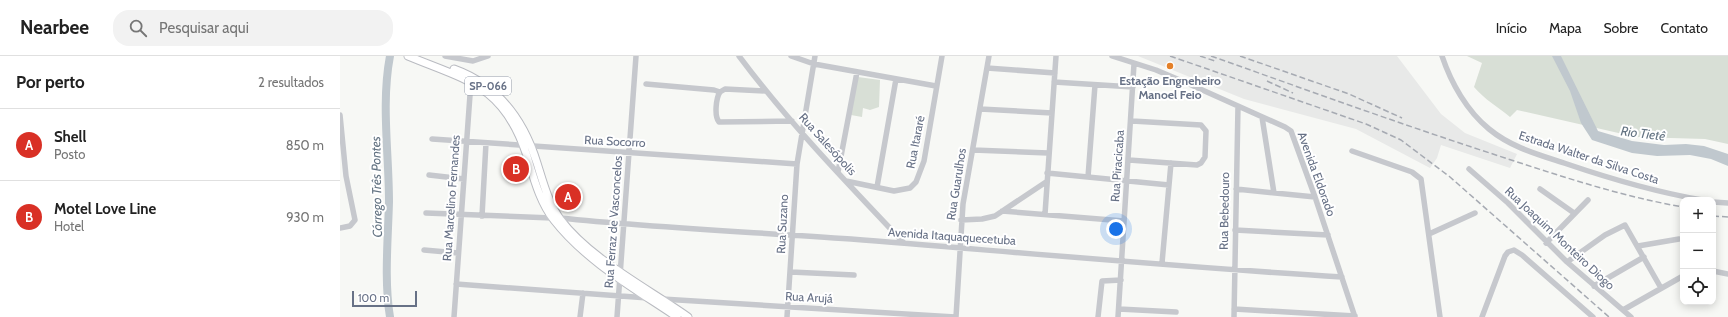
<!DOCTYPE html>
<html lang="pt">
<head>
<meta charset="utf-8">
<style>
	body { margin:0; font-family:Cabin,sans-serif; background:#f2f2f2; color:#222 }
	.controls { position:absolute; right:12px; bottom:12px; display:grid; overflow:hidden; border-radius:8px; box-shadow:0 2px 10px #0003 }
	.controls button { width:36px; height:36px; display:grid; place-items:center; padding:0; border:0; border-bottom:1px solid #e0e0e0; background:#fff; color:#222; font:20px sans-serif }
	.scale { position:absolute; left:12px; bottom:10px; width:65px; box-sizing:border-box; padding-left:4px; border:2px solid #677186; border-top:0; font-size:11px; line-height:14px; white-space:nowrap; color:#677186; -webkit-text-stroke:3px #fff; paint-order:stroke }
	.you { position:absolute; left:776px; top:173px; width:14px; height:14px; margin:-10px; border:3px solid #fff; border-radius:50%; background:#1a73e8; box-shadow:0 0 0 6px #1a73e833 }
	.badge { display:grid; place-items:center; width:26px; height:26px; border-radius:50%; background:#d93025; color:#fff; font-size:13px; font-weight:700 }
	.pin { position:absolute; translate:-50% -50%; border:2px solid #fff; box-shadow:0 1px 4px #0006 }
	.list { margin:0; padding:0; list-style:none }
	h2 { display:flex; justify-content:space-between; align-items:center; height:52px; margin:0; padding:0 16px; font-size:17px }
	h2 small { font-size:13px; font-weight:400; color:#767676 }
	.list li { display:grid; grid-template-columns:26px 1fr auto; gap:12px; align-items:center; box-sizing:border-box; height:72px; padding:0 16px; border-top:1px solid #e0e0e0 }
	.list b { display:block; font-size:15px; white-space:nowrap }
	.list p { margin:0; font-size:13px; white-space:nowrap; color:#767676 }
	.list em { font-size:13px; font-style:normal; color:#767676 }
	.icon { flex:none; width:22px; height:22px; fill:none; stroke:currentColor; stroke-width:2; stroke-linecap:round; stroke-linejoin:round }
	.map { position:relative; flex:none; width:1388px; height:261px; overflow:hidden }
	header { display:flex; align-items:center; gap:24px; box-sizing:border-box; height:56px; padding:0 20px; background:#fff; border-bottom:1px solid #e0e0e0 }
	header strong { font-size:19px }
	nav { display:flex; gap:22px; margin-inline-start:auto; font-size:14px }
	.search { width:280px; height:36px; background:#f2f2f2; display:flex; align-items:center; gap:10px; box-sizing:border-box; padding:0 14px; border-radius:16px; color:#767676; font-size:15px }
	main { display:flex }
	aside { flex:1; background:#fff }
	.map>svg:first-child { display:block }
	.built { fill:#e8e9e8 }
	.green { fill:#d8dfd6 }
	.water { fill:#c0c8ce }
	.lines { fill:none; stroke-linecap:round; stroke-linejoin:round }
	.river { stroke:#c0c8ce; stroke-width:8 }
	.major-casing { stroke:#b9bbc1; stroke-width:9 }
	.minor { stroke:#c6c8cd; stroke-width:5.5 }
	.major { stroke:#fff; stroke-width:7 }
	.rail { stroke:#a6aab2; stroke-width:1.5; stroke-dasharray:6 3; stroke-linecap:butt }
	.poi-dot { fill:#e48029; stroke:#fff; stroke-width:1.5 }
	.labels { text-anchor:middle; dominant-baseline:central; stroke-width:4; stroke-linejoin:round; paint-order:stroke }
	.shield { fill:#fff; stroke:#959caa; stroke-width:1 }
	.shield-label { font-size:11px; font-weight:bold; fill:#677186 }
	.poi-label { font-size:12px; font-weight:bold; fill:#677186; stroke:#fff }
	.street-label { font-size:12px; fill:#677186; stroke:#fff }
	.water-label { font-size:13px; font-style:italic; fill:#637382; stroke:#fff }
</style>
</head>
<body>
<header>
<strong>Nearbee</strong>
<div class="search"><svg class="icon" aria-label="search" viewBox="0 0 24 24"><circle cx="10" cy="10" r="6"/><path d="M15 15l6 6"/></svg>Pesquisar aqui</div>
<nav><a>Início</a><a>Mapa</a><a>Sobre</a><a>Contato</a></nav>
</header>
<main>
<aside>
<h2>Por perto<small>2 resultados</small></h2>
<ul class="list">
<li><span class="badge">A</span><div><b>Shell</b><p>Posto</p></div><em>850 m</em></li>
<li><span class="badge">B</span><div><b>Motel Love Line</b><p>Hotel</p></div><em>930 m</em></li>
</ul>
</aside>
<div class="map">
<svg width="1388" height="261" viewBox="0 0 1388 261">
	<rect width="100%" height="100%" fill="#f7f8f5"/>
	<path class="built" d="M798 0H1057L1101 58 1125 77 1177 98 1170 112 1101 89 1097 102 1090 112 1016 73 904 43Z"/>
	<path class="green" d="M1127 0H1388V88L1365 83 1296 81 1177 54 1170 61C1158 51 1144 43 1134 31L1142 7Z
		M518 21 540 24 539 51 530 54 523 52 522 61 511 59Z"/>
	<path class="water" d="M1212 0H1221L1258 75 1292 85 1324 89 1346 88 1364 90 1388 98V110L1371 103 1350 99 1317 100 1292 97 1252 84 1241 67 1230 35Z"/>
	<g class="lines">
		<path class="river" d="M50 261C44 225 48 183 49 146 49 98 41 47 50 0"/>
		<defs>
			<path id="major" d="M68 0C126 24 163 29 186 97 193 119 199 145 214 164 246 205 294 232 337 261
				M114 13C158 29 183 62 197 107 203 126 208 146 220 163 250 203 307 232 348 261"/>
		</defs>
		<use href="#major" class="major-casing"/>
		<path class="minor" d="M105 0 133 5 148 0
			M399 0C449 67 507 127 564 187
			M451 0 474 8 596 30
			M772 0 816 14 849 28 945 71 951 75 975 141 1015 261
			M1102 0C1111 27 1127 55 1149 73 1172 92 1200 99 1227 108 1271 123 1316 136 1362 144
			M647 12 715 17
			M714 26 793 31
			M306 28 374 34 380 36
			M380 36C376 42 374 60 379 66L452 65
			M380 36 385 33 425 35
			M640 53 712 57
			M0 59 6 120 15 164 10 170 0 172
			M922 61 934 137
			M92 83 457 108
			M633 94 708 97
			M1012 95 1072 116 1081 123 1100 261
			M789 104 857 109 861 107 865 101 866 75 861 69 792 65
			M1129 113 1168 147 1227 206 1291 261
			M498 116 517 16
			M707 117 829 129
			M89 119 124 123
			M748 121 755 29
			M506 125 554 135 570 132 576 126 584 105 602 0
			M537 131 556 23
			M896 133 975 141
			M1200 133 1234 157
			M1373 146 1388 147
			M662 155 784 165
			M86 157 212 162
			M705 158 716 0
			M142 160 146 87
			M220 162C316 172 414 176 511 183 674 196 838 211 1002 221
			M621 164 642 163 655 160 706 126
			M895 174 988 179
			M1089 178 1135 157
			M1206 187 1248 144
			M1298 190 1339 183
			M84 194 118 197
			M1227 206 1265 179 1285 169 1321 232
			M822 207 831 107
			M1373 215 1388 218
			M451 216 514 219
			M116 228 308 242
			M1254 230 1304 201
			M322 243 615 261
			M779 253 836 256
			M894 253 1015 260
			M1283 254 1343 220
			M114 261 131 25
			M240 261 243 237
			M277 261 296 0
			M447 261 457 108 475 0
			M616 261 623 148 649 0
			M758 261 762 225 781 224
			M778 261 794 8
			M894 261 898 50
			M1142 261 1165 200 1168 196 1174 194 1182 199 1253 261"/>
		<use href="#major" class="major"/>
		<path class="rail" d="M830 0 1026 68 1061 84 1110 121 1269 261
			M860 0 875 5
			M871 0C967 34 1063 69 1159 100 1220 120 1280 140 1343 151
			M900 0 1009 38 1062 62
			M927 25 953 37
			M1373 160 1388 161"/>
	</g>
	<circle class="poi-dot" cx="830" cy="10" r="4"/>
	<g class="labels">
		<rect class="shield" x="125" y="21" width="46" height="18" rx="3"/>
		<g class="shield-label">
			<text x="148" y="30">SP-066</text>
		</g>
		<g class="poi-label">
			<text x="830" y="24">Estação Engneheiro<tspan x="830" dy="14">Manoel Feio</tspan></text>
		</g>
		<g class="street-label">
			<text transform="translate(275 85) rotate(3)">Rua Socorro</text>
			<text transform="translate(575 86) rotate(-79)">Rua Itararé</text>
			<text transform="translate(488 88) rotate(48)">Rua Salesópolis</text>
			<text transform="translate(1249 101) rotate(18)">Estrada Walter da Silva Costa</text>
			<text transform="translate(777 110) rotate(-86)">Rua Piracicaba</text>
			<text transform="translate(977 118) rotate(70)">Avenida Eldorado</text>
			<text transform="translate(616 128) rotate(-81)">Rua Guarulhos</text>
			<text transform="translate(111 142) rotate(-86)">Rua Marcelino Fernandes</text>
			<text transform="translate(884 155) rotate(-89)">Rua Bebedouro</text>
			<text transform="translate(273 166) rotate(-86)">Rua Ferraz de Vasconcelos</text>
			<text transform="translate(442 168) rotate(-87)">Rua Suzano</text>
			<text transform="translate(612 180) rotate(4)">Avenida Itaquaquecetuba</text>
			<text transform="translate(1220 182) rotate(43)">Rua Joaquim Monteiro Diogo</text>
			<text transform="translate(469 241) rotate(3)">Rua Arujá</text>
		</g>
		<g class="water-label">
			<text transform="translate(1303 77) rotate(7)">Rio Tietê</text>
			<text transform="translate(36 131) rotate(-91)">Córrego Três Pontes</text>
		</g>
	</g>
</svg>
<div class="controls">
<button>+</button>
<button>−</button>
<button><svg class="icon" aria-label="locate" viewBox="0 0 24 24"><circle cx="12" cy="12" r="6"/><path d="M12 2v4M12 18v4M2 12h4M18 12h4"/></svg></button>
</div>
<div class="scale">100 m</div>
<div class="you"></div>
<div class="pin badge" style="left:228px;top:141px">A</div>
<div class="pin badge" style="left:176px;top:113px">B</div>
</div>
</main>
</body>
</html>
